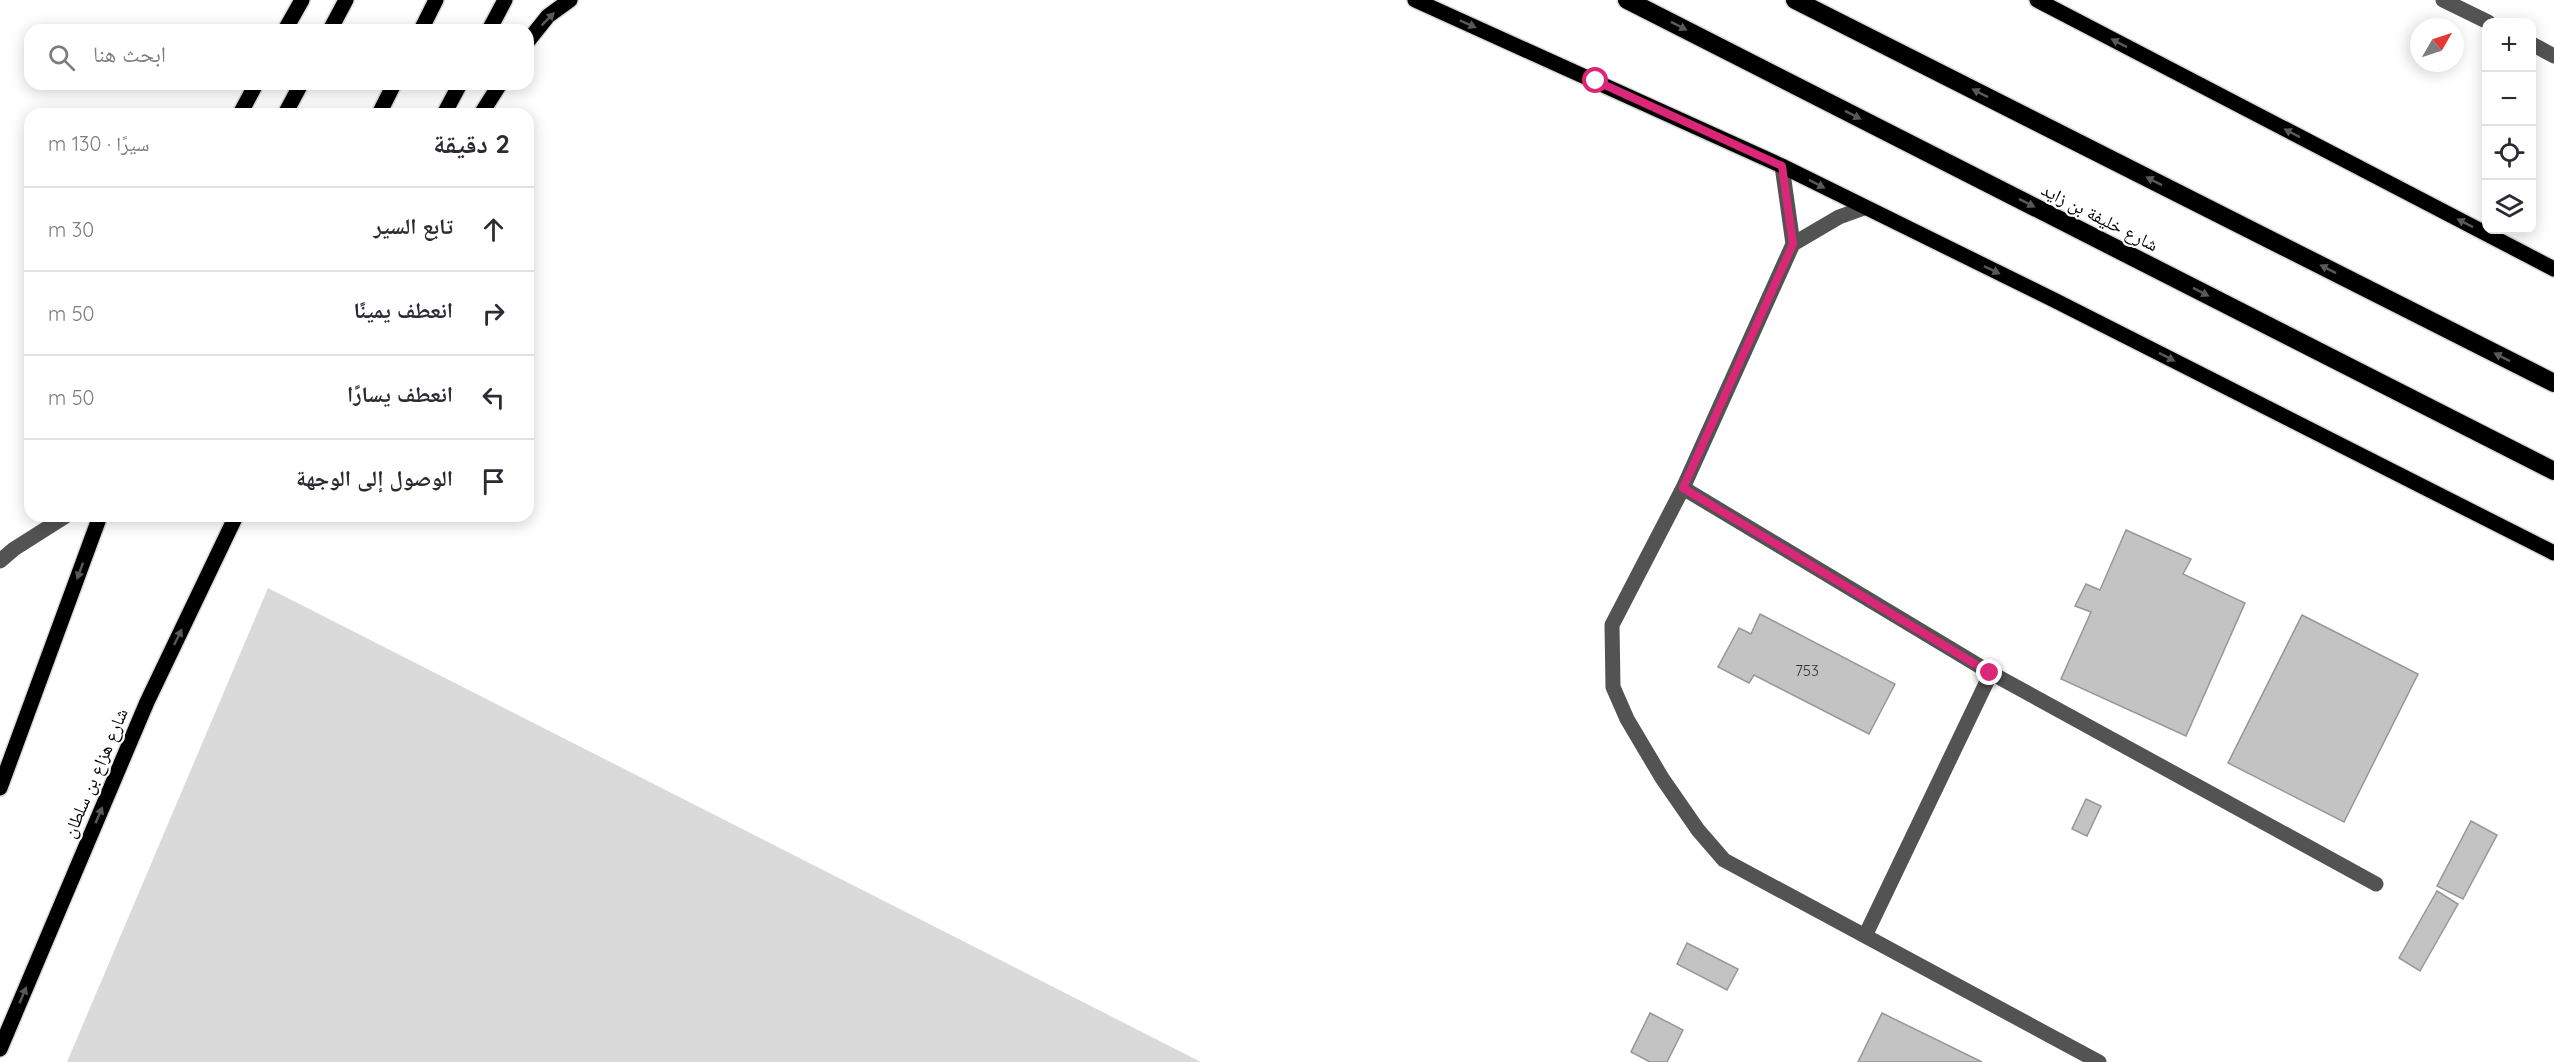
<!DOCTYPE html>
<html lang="ar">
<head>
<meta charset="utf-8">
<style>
	body { margin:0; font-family:Quicksand,"Noto Naskh Arabic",sans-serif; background:#f2f2f3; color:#2b2b33; direction:rtl }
	.controls { position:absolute; right:18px; top:18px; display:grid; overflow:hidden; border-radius:12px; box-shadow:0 3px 15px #0003 }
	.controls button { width:54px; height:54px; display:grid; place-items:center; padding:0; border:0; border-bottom:2px solid #e1e1e2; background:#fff; color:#2b2b33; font:30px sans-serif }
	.compass { position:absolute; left:2410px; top:18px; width:54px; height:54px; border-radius:50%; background:#fff; box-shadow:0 3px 15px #0003; rotate:51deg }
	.stop { position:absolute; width:18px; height:18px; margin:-14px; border:4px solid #db2777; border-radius:50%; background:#fff }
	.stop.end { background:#db2777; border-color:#fff; box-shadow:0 2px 6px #0008 }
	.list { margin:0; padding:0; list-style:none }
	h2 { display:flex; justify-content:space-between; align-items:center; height:78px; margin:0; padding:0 24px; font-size:26px }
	h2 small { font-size:20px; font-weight:400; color:#7c7c81 }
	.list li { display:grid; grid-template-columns:39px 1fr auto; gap:18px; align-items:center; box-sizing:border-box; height:84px; padding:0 24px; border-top:2px solid #e1e1e2 }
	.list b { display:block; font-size:22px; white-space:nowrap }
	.list em { font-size:20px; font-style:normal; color:#7c7c81 }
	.icon { flex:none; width:33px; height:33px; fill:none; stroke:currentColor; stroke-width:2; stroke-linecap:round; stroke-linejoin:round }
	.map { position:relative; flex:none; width:2554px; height:1062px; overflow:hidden; direction:ltr }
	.search { position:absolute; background:#fff; box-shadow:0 3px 15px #0003; left:24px; top:24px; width:510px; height:66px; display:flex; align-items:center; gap:15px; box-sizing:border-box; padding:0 21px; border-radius:18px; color:#7c7c81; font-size:22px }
	.panel { position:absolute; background:#fff; box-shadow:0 3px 15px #0003; left:24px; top:108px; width:510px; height:414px; border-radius:18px; direction:rtl }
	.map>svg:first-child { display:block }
	.green { fill:#dadada }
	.building { fill:#c3c3c3; stroke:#979797; stroke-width:1.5 }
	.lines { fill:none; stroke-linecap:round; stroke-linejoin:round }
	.major-casing { stroke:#dbdbdb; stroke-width:18 }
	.highway-casing { stroke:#dbdbdb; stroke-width:21 }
	.minor { stroke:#535353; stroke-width:15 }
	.major { stroke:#000; stroke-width:15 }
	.highway { stroke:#000; stroke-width:18 }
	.oneway { fill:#595959 }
	.route { stroke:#db2777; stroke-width:8 }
	.labels { text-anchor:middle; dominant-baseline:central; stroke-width:4.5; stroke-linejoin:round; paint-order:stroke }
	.number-label { font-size:15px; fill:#313131 }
	.street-label { font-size:18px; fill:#000; stroke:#fff }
</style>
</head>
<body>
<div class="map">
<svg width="2554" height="1062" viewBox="0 0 2554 1062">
	<rect width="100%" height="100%" fill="#fff"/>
	<path class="green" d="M268 588 1201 1062H67Z"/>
	<path class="building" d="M2126 530 2191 559 2183 574 2245 603 2186 736 2061 679 2091 612 2075 606 2086 584 2100 590Z
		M1760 614 1895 684 1869 734 1754 675 1749 683 1718 667 1739 628 1751 634Z
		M2302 615 2418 674 2344 822 2228 763Z
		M2086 799 2101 806 2087 836 2072 829Z
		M2471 821 2497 835 2463 899 2437 886Z
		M2437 891 2458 904 2420 971 2399 958Z
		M1687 943 1738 969 1727 990 1677 964Z
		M1650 1013 1683 1030 1667 1062H1650L1631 1052Z
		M1882 1013 1982 1062H1858Z"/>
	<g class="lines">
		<defs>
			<path id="major" d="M1415 0 1782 166 2054 300 2554 553
				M2037 0 2554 269
				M285 30 302 0
				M330 30 346 0
				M421 30 436 0
				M489 30 505 0
				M528 41 548 16 570 0
				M240 114 256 84
				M285 114 301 84
				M379 114 394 84
				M444 114 460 84
				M481 114 500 84
				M0 788 100 516
				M0 1049 147 702 236 516"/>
			<path id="highway" d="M1627 0 2554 471
				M1795 0 2554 383"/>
		</defs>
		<use href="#major" class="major-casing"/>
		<use href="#highway" class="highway-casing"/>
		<path class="minor" d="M2443 0 2488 22
			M2532 44 2554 56
			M1782 166 1793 244 1683 488 1612 625 1613 687 1627 719 1662 778 1698 830 1724 860 2099 1062
			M1793 244 1839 217 1864 208
			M1683 488 1991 673 2376 884
			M0 561 14 549 66 516
			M1865 936 1991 673"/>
		<use href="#major" class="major"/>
		<use href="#highway" class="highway"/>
	</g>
	<defs><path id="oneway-solid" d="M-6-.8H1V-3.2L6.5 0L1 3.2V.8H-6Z" transform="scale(1.5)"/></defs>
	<g class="oneway">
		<use href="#oneway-solid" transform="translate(548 19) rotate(-45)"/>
		<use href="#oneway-solid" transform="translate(1468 24) rotate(24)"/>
		<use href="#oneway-solid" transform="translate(1679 26) rotate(27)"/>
		<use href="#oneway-solid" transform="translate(2119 43) rotate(-153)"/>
		<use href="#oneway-solid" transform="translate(1980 93) rotate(-153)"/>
		<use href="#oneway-solid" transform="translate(1853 115) rotate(27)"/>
		<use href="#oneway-solid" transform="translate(2292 133) rotate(-153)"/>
		<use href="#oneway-solid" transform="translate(2154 181) rotate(-153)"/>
		<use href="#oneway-solid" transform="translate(1817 184) rotate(27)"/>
		<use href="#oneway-solid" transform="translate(2027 203) rotate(27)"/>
		<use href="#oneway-solid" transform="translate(2465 223) rotate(-153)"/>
		<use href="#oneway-solid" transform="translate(2328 269) rotate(-153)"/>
		<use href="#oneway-solid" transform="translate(1992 270) rotate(26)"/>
		<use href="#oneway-solid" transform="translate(2201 292) rotate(27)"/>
		<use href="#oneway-solid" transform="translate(2167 357) rotate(27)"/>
		<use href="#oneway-solid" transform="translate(2502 357) rotate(-153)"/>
		<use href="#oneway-solid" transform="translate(80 571) rotate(110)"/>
		<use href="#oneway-solid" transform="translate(178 637) rotate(-64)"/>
		<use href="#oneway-solid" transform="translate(99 815) rotate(-67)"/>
		<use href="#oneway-solid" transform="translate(23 995) rotate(-67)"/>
	</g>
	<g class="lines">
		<path class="route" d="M1596 81 1782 166 1793 244 1683 488 1990 673"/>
	</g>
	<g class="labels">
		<g class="number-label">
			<text x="1807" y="670">753</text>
		</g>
		<g class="street-label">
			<text transform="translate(2100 217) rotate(27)">شارع خليفة بن زايد</text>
			<text transform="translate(95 773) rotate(-67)">شارع هزاع بن سلطان</text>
		</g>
	</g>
</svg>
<div class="controls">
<button>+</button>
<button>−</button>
<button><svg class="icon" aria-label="locate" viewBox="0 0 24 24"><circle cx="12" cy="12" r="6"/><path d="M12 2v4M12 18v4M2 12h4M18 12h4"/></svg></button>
<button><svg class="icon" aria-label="layers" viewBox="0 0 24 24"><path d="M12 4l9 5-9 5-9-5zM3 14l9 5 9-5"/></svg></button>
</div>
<svg class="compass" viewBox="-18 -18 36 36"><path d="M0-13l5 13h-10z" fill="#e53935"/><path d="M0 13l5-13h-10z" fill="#7c7c81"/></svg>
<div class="stop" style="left:1596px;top:81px"></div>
<div class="stop end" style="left:1990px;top:673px"></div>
<div class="search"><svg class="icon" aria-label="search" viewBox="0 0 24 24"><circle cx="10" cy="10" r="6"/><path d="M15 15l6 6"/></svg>ابحث هنا</div>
<section class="panel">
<h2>2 دقيقة<small>سيرًا · 130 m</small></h2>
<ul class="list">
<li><svg class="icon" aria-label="ahead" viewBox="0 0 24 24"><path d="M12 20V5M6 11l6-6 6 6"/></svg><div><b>تابع السير</b></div><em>30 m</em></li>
<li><svg class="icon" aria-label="right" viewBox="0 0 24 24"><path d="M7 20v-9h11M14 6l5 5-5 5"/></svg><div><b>انعطف يمينًا</b></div><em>50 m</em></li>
<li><svg class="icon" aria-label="left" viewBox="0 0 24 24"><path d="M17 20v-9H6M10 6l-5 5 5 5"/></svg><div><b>انعطف يسارًا</b></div><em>50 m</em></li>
<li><svg class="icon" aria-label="arrive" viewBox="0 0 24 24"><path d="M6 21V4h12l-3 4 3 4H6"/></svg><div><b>الوصول إلى الوجهة</b></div></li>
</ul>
</section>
</div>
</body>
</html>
